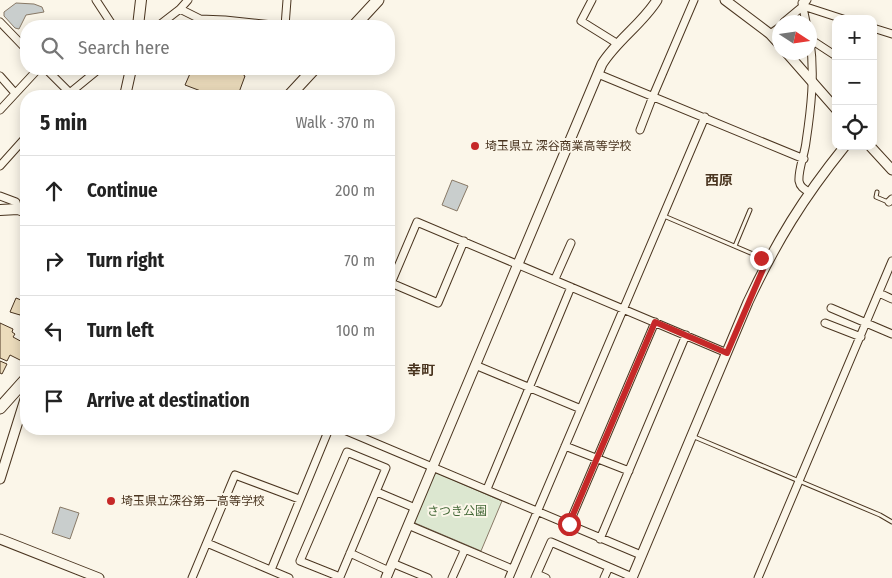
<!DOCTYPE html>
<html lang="en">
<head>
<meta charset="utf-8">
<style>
	body { margin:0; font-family:"Fira Sans Condensed","Noto Sans JP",sans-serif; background:#f6f6f6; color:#222 }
	.controls { position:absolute; right:15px; top:15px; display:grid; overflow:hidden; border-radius:10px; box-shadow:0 2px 12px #0003 }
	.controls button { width:45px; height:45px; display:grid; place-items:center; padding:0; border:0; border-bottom:1px solid #e0e0e0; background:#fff; color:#222; font:25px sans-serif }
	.compass { position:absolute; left:772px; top:15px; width:45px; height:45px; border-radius:50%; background:#fff; box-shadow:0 2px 12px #0003; rotate:102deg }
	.stop { position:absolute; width:15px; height:15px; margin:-11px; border:4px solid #c62828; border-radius:50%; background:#fff }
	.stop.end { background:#c62828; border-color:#fff; box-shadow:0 1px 5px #0008 }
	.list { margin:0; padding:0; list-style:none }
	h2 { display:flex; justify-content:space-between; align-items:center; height:65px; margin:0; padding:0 20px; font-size:21px }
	h2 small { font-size:16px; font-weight:400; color:#767676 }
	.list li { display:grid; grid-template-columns:32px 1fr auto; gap:15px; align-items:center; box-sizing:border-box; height:70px; padding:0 20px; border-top:1px solid #e0e0e0 }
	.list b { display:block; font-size:19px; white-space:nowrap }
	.list em { font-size:16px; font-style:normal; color:#767676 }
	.icon { flex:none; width:28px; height:28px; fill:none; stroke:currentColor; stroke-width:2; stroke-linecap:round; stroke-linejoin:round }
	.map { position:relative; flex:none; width:892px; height:578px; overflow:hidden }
	.search { position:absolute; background:#fff; box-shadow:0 2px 12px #0003; left:20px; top:20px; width:375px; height:55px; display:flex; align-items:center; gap:12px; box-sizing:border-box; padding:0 18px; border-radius:20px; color:#767676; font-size:19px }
	.panel { position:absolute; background:#fff; box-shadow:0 2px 12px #0003; left:20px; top:90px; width:375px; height:345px; border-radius:20px }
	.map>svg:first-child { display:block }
	.green { fill:#dce7d0; stroke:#887966 }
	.water { fill:#c9cecd; stroke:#887966 }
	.building { fill:#ecdcbc; stroke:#4a3520 }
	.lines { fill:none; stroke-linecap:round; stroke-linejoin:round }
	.service-casing { stroke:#4a3520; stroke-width:5 }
	.minor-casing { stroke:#4a3520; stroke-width:9 }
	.tertiary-casing { stroke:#4a3520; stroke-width:11 }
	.secondary-casing { stroke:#4a3520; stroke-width:11 }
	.primary-casing { stroke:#4a3520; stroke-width:12 }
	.trunk-casing { stroke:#4a3520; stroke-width:13 }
	.service { stroke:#fbf6e9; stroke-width:3 }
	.minor { stroke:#fbf6e9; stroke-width:7 }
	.tertiary { stroke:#fbf6e9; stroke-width:9 }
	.secondary { stroke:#fbf6e9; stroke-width:9 }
	.primary { stroke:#fbf6e9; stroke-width:10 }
	.trunk { stroke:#fbf6e9; stroke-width:11 }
	.route { stroke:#c62828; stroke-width:6 }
	.poi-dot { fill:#c62828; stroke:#fbf6e9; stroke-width:2 }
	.labels { text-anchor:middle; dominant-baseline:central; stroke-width:4; stroke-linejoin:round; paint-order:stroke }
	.poi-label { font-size:12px; fill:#4a3520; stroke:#fbf6e9; text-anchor:start }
	.park-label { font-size:12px; fill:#436837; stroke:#fbf6e9 }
	.neighbourhood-label { font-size:14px; font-weight:bold; fill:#4a3520; stroke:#fbf6e9 }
</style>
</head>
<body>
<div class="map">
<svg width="892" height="578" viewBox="0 0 892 578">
	<rect width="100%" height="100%" fill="#fbf6e9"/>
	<path class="green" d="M437 473 502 501 481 551 415 523 414 521 433 475Z"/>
	<path class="water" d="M16 3 34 4 42 7 44 12 26 15 19 29 15 28 4 16V12Z
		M452 180 468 186 457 211 442 205Z
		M60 507 79 513 70 539 52 533Z"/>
	<path class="building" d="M192 69H246L244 76H245L238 95 237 94 236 96H214L185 85Z
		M16 298 26 302 20 315 10 312Z
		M0 323 13 329 12 332 15 334 13 337 26 344V363L10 355 7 361 0 358Z
		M0 361 7 364 2 374 0 373Z"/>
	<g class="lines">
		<defs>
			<path id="service" d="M877 192 876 197 888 202
				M664 216 767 260
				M735 246 750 210
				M692 436 880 515 892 522"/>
			<path id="minor" d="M96 0 113 26
				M592 0 581 21 618 44
				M802 3 806 22
				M803 6 843 19
				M180 9 200 19 225 20 282 26
				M0 22 26 49
				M784 22 802 7 807 0
				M158 26 180 9 188 0
				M285 26 287 0
				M873 28 892 34
				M770 34 780 27
				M810 39 836 56
				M46 69 70 93
				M598 74 804 159
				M0 76 15 93
				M66 96 99 69
				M0 110 38 69
				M640 130 653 96 694 0
				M0 166 26 137
				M809 192C804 189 800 187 799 181 798 170 805 153 806 142 811 109 815 74 810 41
				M0 196 16 202 18 209
				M889 202 892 199
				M555 279 571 243
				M391 283 438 303 464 241
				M389 288 417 222 727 353
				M879 293 892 299
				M831 308 892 334
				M825 323 861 337
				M475 365 581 409
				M342 429 641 555
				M565 446 629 471
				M347 452 386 468 340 577 300 561Z
				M487 489 571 287
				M377 492 415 508
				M569 524 655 322
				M408 525 512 569
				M600 539 686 335
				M207 543 289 578
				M350 553 389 571
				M392 563 428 578
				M609 567 632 577
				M271 570 329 429
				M537 574 546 578
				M192 578 235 475 299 499
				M452 578 465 549
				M509 578 705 117
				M535 578 551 542 609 567 604 578
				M758 578 892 261"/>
			<path id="tertiary" d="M0 539 99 578
				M386 578 602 64C617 40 642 24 657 0
				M632 578 748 302C776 242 803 198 845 146"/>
			<path id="secondary" d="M725 0 770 34 780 45
				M786 52 836 109
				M870 146 892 170
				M0 479 26 396"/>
			<path id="primary" d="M138 26 141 0
				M125 96 131 69
				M0 210 18 209 26 212"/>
			<path id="trunk" d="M354 26 378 0
				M289 96 314 69
				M0 408 26 379"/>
		</defs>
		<use href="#service" class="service-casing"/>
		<use href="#minor" class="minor-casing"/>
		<use href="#tertiary" class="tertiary-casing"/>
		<use href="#secondary" class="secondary-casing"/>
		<use href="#primary" class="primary-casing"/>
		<use href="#trunk" class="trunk-casing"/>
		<use href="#service" class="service"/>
		<use href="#minor" class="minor"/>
		<use href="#tertiary" class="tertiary"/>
		<use href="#secondary" class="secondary"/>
		<use href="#primary" class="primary"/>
		<use href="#trunk" class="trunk"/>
	</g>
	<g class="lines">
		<path class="route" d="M569 524 655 322 727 353 767 260 761 258"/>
	</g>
	<g class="poi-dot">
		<circle cx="475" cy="146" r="5"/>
		<circle cx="111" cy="501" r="5"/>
	</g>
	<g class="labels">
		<g class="poi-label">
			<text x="485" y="146">埼玉県立 深谷商業高等学校</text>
			<text x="121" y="501">埼玉県立深谷第一高等学校</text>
		</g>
		<g class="park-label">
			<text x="457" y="511">さつき公園</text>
		</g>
		<g class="neighbourhood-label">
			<text x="719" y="180">西原</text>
			<text x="421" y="370">幸町</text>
		</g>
	</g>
</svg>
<div class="controls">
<button>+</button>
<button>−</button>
<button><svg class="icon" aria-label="locate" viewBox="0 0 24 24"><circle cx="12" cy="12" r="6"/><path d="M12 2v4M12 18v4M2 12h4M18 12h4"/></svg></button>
</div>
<svg class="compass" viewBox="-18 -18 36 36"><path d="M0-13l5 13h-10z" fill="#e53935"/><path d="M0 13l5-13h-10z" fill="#767676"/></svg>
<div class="stop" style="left:569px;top:524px"></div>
<div class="stop end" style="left:761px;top:258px"></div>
<div class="search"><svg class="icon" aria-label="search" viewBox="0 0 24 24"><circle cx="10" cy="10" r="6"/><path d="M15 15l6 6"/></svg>Search here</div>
<section class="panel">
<h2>5 min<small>Walk · 370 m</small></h2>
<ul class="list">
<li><svg class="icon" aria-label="ahead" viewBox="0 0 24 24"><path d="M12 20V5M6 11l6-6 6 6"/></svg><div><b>Continue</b></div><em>200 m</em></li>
<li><svg class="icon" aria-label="right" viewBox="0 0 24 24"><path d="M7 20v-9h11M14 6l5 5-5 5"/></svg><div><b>Turn right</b></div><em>70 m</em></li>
<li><svg class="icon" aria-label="left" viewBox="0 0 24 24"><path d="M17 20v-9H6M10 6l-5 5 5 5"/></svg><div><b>Turn left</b></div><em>100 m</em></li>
<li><svg class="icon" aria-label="arrive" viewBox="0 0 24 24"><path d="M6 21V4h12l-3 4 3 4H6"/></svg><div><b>Arrive at destination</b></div></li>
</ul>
</section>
</div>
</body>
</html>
